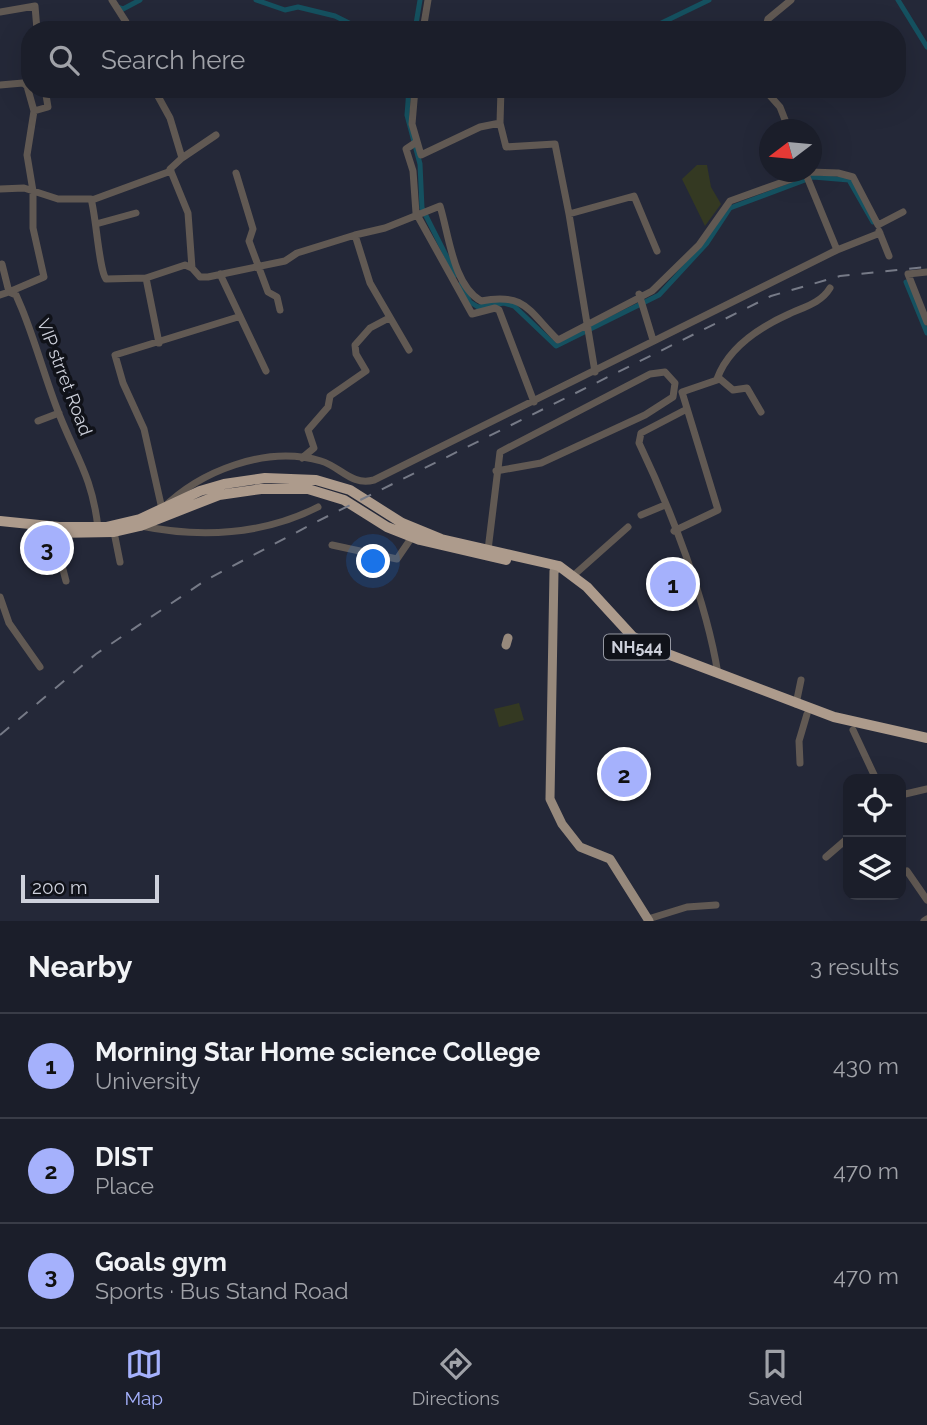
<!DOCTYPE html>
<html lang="en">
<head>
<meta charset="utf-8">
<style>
	body { margin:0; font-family:Raleway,sans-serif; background:#282b36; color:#f1f3f6 }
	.controls { position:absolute; right:21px; bottom:21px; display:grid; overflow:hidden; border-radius:14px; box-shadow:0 7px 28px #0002 }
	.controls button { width:63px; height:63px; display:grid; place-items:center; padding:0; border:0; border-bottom:2px solid #393c47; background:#1b1e2a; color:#f1f3f6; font:35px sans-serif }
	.compass { position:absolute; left:759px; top:119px; width:63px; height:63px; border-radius:50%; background:#1b1e2a; box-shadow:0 7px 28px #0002; rotate:254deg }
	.scale { position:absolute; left:21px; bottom:18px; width:138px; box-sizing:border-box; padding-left:7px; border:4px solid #ced1dc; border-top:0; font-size:19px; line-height:24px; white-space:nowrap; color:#ced1dc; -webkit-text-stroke:5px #101219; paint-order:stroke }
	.you { position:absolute; left:374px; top:562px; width:24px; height:24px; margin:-18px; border:5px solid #fff; border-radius:50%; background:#1a73e8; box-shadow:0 0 0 10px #1a73e833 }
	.badge { display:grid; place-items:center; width:46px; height:46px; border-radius:50%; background:#a5b1fc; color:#111; font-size:23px; font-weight:700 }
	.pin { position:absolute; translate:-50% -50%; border:4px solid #fff; box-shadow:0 2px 7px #0006 }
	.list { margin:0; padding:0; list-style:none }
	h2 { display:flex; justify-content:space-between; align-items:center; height:91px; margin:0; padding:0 28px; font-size:30px }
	h2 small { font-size:23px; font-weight:400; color:#a0a2a8 }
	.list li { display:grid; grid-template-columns:46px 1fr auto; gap:21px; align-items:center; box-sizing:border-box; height:105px; padding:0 28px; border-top:2px solid #393c47 }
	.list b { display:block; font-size:26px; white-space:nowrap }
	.list p { margin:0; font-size:23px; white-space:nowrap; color:#a0a2a8 }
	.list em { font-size:23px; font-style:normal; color:#a0a2a8 }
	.icon { flex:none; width:38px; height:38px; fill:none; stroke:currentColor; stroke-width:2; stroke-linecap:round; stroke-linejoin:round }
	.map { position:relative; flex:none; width:927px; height:921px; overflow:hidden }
	.search { position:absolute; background:#1b1e2a; box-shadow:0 7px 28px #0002; left:21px; right:21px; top:21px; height:77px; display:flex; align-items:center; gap:18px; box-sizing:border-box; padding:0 24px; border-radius:28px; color:#a0a2a8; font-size:26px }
	.sheet { height:406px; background:#1b1e2a }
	nav { display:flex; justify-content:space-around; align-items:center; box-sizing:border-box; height:98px; border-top:2px solid #393c47; background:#1b1e2a; font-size:19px; color:#a0a2a8 }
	nav a { display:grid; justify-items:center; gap:4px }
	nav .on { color:#a5b1fc }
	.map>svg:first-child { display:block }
	.green { fill:#343922 }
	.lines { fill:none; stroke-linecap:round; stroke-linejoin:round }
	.canal { stroke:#155160; stroke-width:5 }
	.minor { stroke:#615953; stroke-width:7 }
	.major { stroke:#97897c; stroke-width:9 }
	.highway { stroke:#ad9b8c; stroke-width:10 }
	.rail { stroke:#767a87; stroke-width:2; stroke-dasharray:12 12; stroke-linecap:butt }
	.labels { text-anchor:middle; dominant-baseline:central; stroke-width:7; stroke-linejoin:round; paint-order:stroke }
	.shield { fill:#101219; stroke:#9598a2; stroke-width:2 }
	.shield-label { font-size:16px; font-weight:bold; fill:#ced1dc }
	.street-label { font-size:18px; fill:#ced1dc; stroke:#101219 }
</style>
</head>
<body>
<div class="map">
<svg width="927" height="921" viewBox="0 0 927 921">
	<rect width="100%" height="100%" fill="#242838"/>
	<path class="green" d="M697 165H707L711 187 721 204 705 226 682 179Z
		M519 703 524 720 499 727 494 709Z"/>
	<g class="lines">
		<path class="canal" d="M256 0 285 10 298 7 335 16 363 30
			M898 0 927 47
			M118 7 123 9 140 0
			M415 30 420 0
			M647 30 709 0
			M409 89 407 115 420 164 422 208 456 275
			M906 282 927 333
			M461 284 470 302 478 307 504 303 514 306 556 346 659 295 707 243 730 208 813 177 849 180 873 222"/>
		<path class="minor" d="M112 0 126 22 125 30
			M0 12 35 6 37 30
			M423 30 428 0
			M765 30 768 19 791 0
			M0 85 23 83 27 86 34 111 27 155 33 191V228L44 277 9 292 2 264
			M154 89 170 118 182 158 170 169 188 213 192 268
			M415 89 412 124 421 155 480 127 500 123
			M501 89 500 123 506 147 555 144 569 214 595 372
			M764 89 780 107 789 130
			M34 111 48 107 45 89
			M415 143 406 149 413 171 416 213 472 314 495 308 499 310 534 402
			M182 158 216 135
			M236 173 253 229 249 241 268 292 277 297 280 310
			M0 189 24 188 58 199H91C96 215 99 270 106 279L146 278 185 265 192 268 200 277H208L285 261 297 253 355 235 370 283 409 350
			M92 200 171 171
			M569 214 634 196 657 251
			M96 224 136 213
			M879 231 889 256
			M355 235 385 228 440 206C449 235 453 285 481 301 526 292 529 312 558 340L652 291 699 245 730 201 811 172 838 173 853 177 878 225 903 212
			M837 250 880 233
			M927 272 908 274 927 322
			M220 274 266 371
			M146 278 159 343
			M639 294 653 340
			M0 295 9 292 16 295 22 309C35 341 44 374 56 406 73 453 92 473 98 528
			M238 317 115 355 123 383 144 429 162 509C200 471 266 445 321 461 341 467 351 486 374 480L837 250 805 172
			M717 379C728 348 760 327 789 314 804 307 821 303 830 288
			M687 409 641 433 639 443C671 510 706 600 718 674
			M38 421 59 413
			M302 458 314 448 308 430 328 407 330 396 366 371 356 354 355 345 370 328 389 318
			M641 515 665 505
			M141 526C200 538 264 535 318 507
			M674 531 718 510 682 392 720 379 733 390 747 388 761 412
			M114 532 120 562
			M58 533 56 543 66 581
			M332 545 397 559 412 537
			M488 550 500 452 650 374 665 372 675 383 673 397 645 415 541 463 496 471
			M574 575 628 527
			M0 597 9 623 40 667
			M796 704 801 680
			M853 730 876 779
			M800 763 799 741 807 714
			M901 795 927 789
			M826 857 848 838
			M907 871 927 900
			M648 919 687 907 716 905
			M924 921 927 919"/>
		<path class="major" d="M559 566 554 571 550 799 562 824 580 847 610 859 649 921
			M506 645 508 638"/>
		<path class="highway" d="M0 521 59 527H106L140 519 200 491 224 484 265 478 316 480 350 490 402 523 441 539 559 566 587 587 632 636 657 650 834 717 927 738
			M54 533 114 532 140 526 219 495 261 489H308L344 500 387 527 420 540 506 560"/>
		<path class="rail" d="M0 735 96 654 206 580 316 522 771 296 840 276 927 267"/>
	</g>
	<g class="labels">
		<rect class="shield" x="604" y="634.5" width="66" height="25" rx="5"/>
		<g class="shield-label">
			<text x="637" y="647">NH544</text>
		</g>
		<g class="street-label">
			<text transform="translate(65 377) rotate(69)">VIP strret Road</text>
		</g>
	</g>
</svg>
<div class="controls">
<button><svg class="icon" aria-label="locate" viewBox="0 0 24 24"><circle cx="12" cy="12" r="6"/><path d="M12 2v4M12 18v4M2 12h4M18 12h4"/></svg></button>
<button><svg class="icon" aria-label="layers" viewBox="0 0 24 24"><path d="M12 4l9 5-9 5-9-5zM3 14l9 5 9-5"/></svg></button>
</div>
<svg class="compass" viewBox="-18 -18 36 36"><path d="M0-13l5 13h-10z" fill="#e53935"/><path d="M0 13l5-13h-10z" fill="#a0a2a8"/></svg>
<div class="scale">200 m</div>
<div class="you"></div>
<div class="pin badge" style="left:673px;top:584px">1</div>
<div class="pin badge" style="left:624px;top:774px">2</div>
<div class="pin badge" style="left:47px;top:548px">3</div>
<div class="search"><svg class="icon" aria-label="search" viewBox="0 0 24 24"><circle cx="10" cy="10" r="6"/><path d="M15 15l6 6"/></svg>Search here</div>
</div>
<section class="sheet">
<h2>Nearby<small>3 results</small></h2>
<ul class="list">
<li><span class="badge">1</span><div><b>Morning Star Home science College</b><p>University</p></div><em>430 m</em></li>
<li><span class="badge">2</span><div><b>DIST</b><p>Place</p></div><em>470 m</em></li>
<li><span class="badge">3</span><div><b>Goals gym</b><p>Sports · Bus Stand Road</p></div><em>470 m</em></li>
</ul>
</section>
<nav>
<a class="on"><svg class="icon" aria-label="map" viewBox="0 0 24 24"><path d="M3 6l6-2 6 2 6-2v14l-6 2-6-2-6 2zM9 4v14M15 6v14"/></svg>Map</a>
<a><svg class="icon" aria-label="directions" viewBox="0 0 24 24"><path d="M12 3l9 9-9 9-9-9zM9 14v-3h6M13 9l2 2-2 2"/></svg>Directions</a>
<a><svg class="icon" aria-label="saved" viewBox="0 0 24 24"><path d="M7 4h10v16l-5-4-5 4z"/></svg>Saved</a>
</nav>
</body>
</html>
